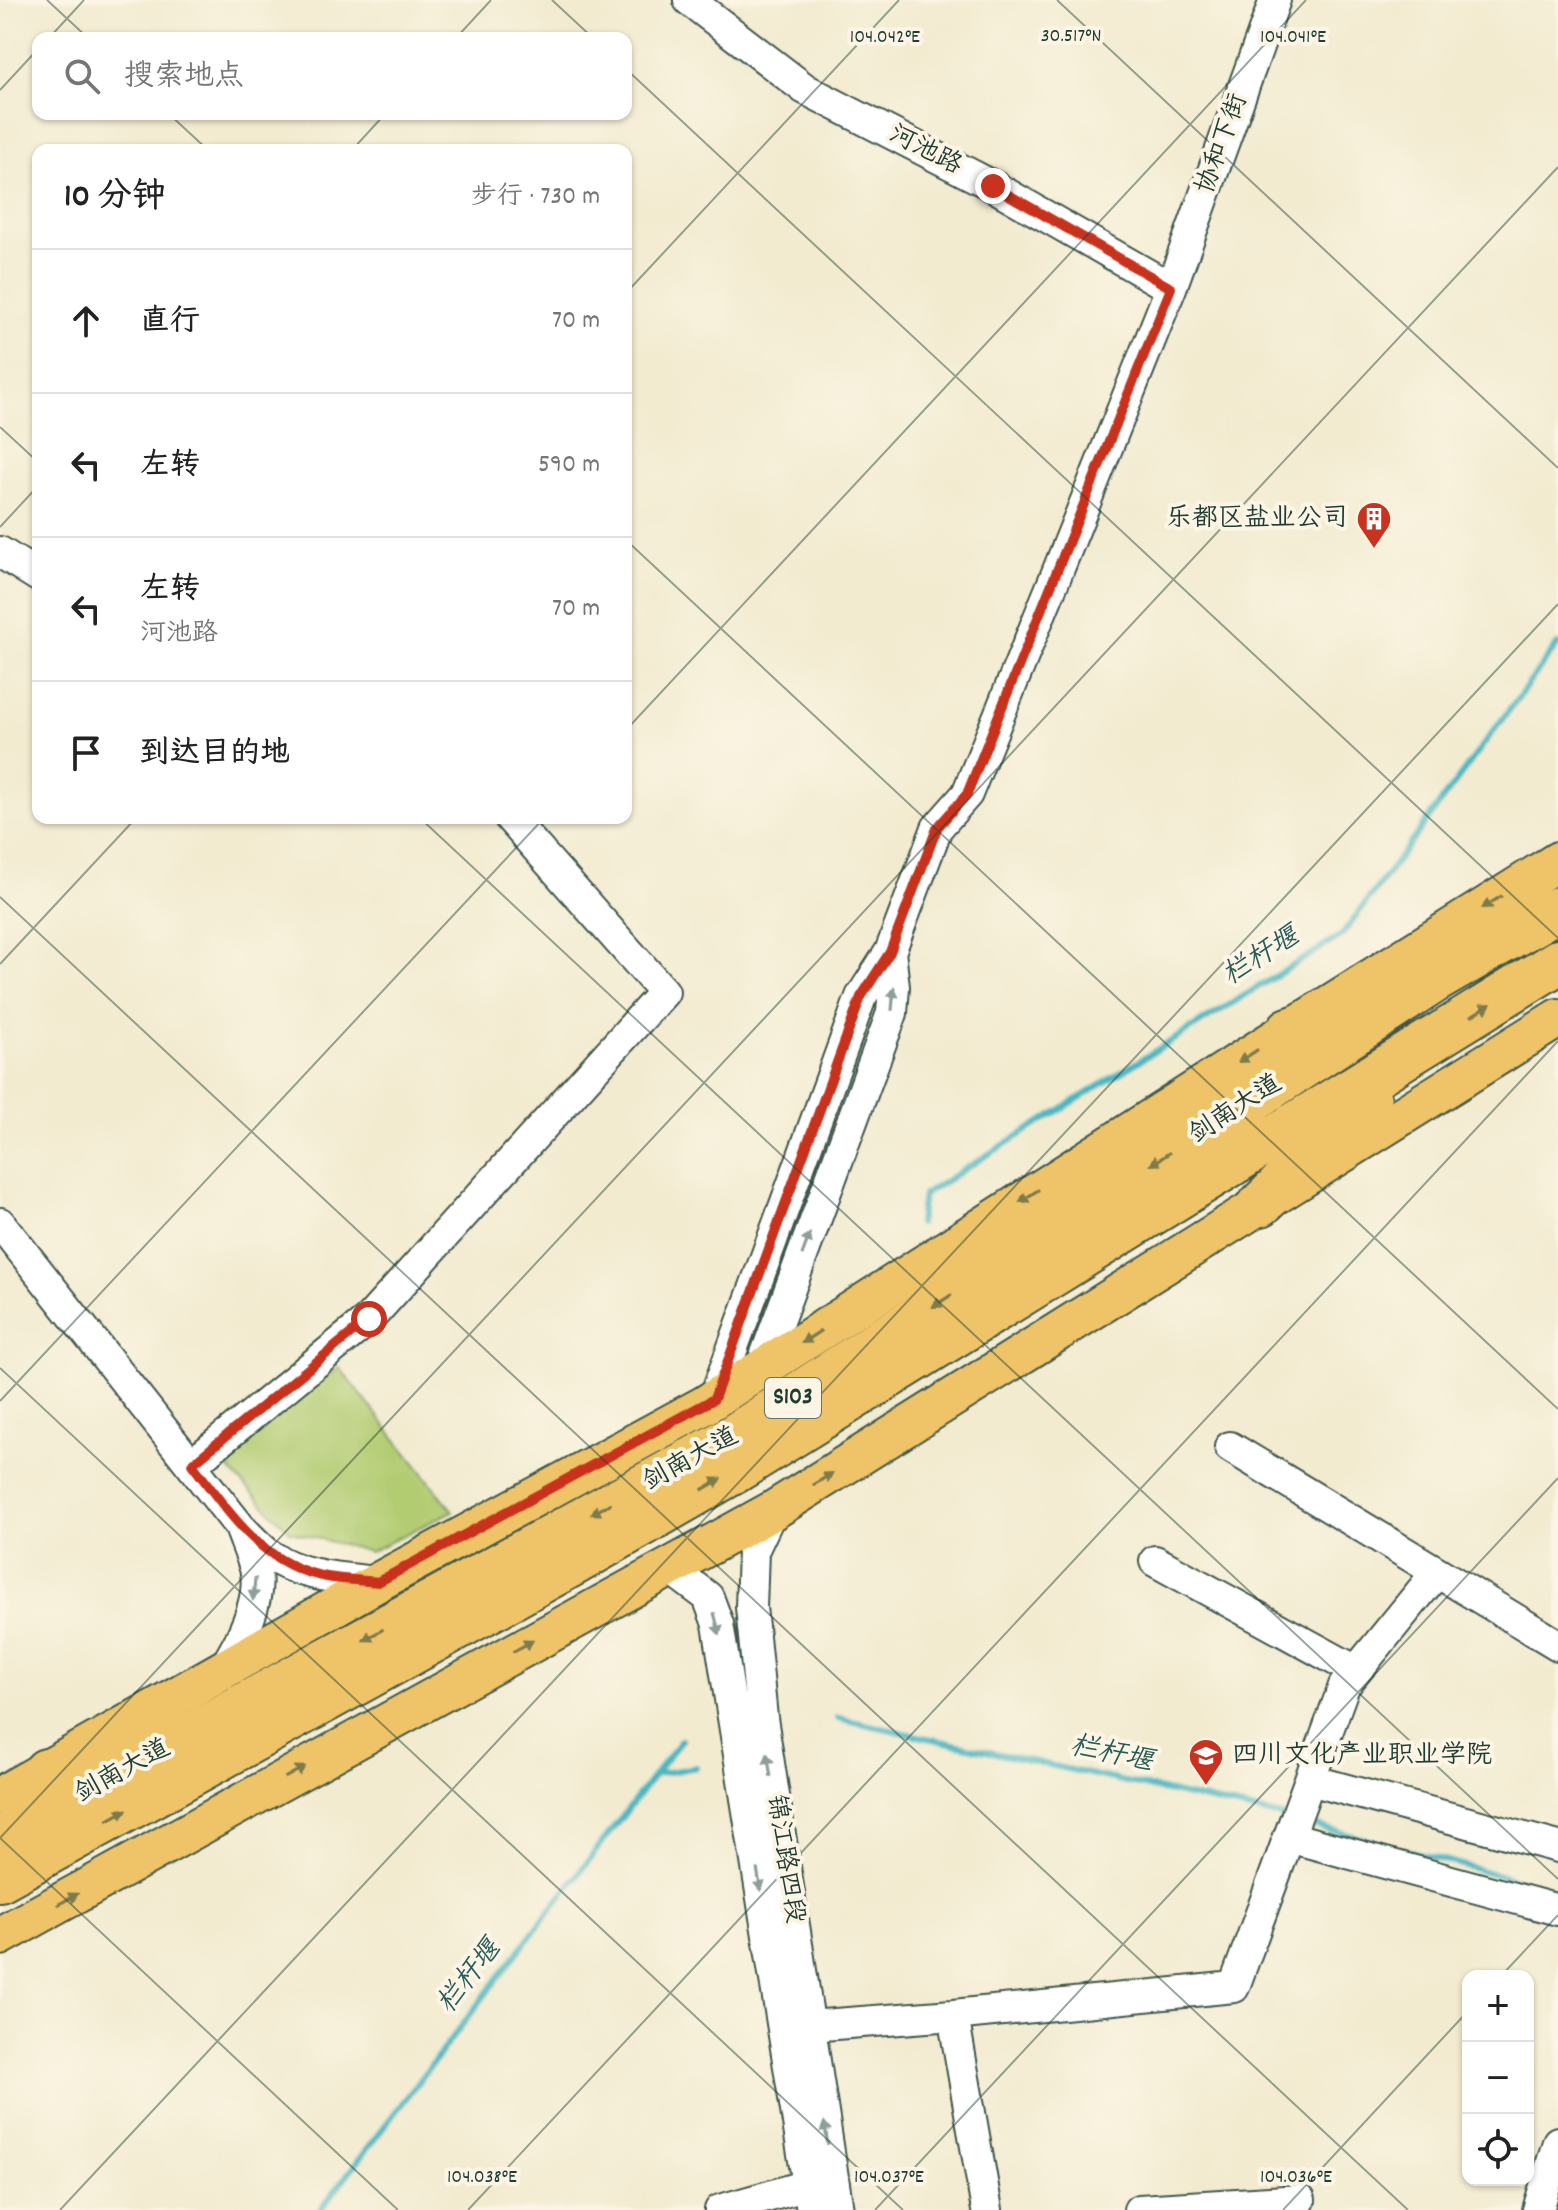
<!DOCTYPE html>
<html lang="zh">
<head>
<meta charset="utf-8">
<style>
	body { margin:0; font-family:Dekko,"LXGW WenKai TC",sans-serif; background:#f2f2f2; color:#222 }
	.controls { position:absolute; right:24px; bottom:24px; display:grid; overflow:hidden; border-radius:16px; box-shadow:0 2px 6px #0004 }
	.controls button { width:72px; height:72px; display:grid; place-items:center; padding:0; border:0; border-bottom:2px solid #e0e0e0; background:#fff; color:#222; font:40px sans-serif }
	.stop { position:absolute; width:24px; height:24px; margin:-18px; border:6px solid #c8321e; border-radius:50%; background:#fff }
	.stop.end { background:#c8321e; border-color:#fff; box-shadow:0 2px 8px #0008 }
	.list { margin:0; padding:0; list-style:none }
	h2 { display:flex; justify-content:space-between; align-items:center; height:104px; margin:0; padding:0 32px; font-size:34px }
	h2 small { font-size:26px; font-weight:400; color:#767676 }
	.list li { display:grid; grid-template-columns:52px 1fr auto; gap:24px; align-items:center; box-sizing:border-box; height:144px; padding:0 32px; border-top:2px solid #e0e0e0 }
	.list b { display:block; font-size:30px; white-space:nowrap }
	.list p { margin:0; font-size:26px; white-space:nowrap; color:#767676 }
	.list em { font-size:26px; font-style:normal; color:#767676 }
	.icon { flex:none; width:44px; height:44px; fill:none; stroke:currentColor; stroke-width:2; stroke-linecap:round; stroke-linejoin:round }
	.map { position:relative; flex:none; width:1558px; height:2210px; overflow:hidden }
	.search { position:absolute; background:#fff; box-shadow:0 2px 6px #0004; left:32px; top:32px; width:600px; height:88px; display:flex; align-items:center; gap:20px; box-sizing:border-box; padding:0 28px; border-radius:16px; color:#767676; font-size:30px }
	.panel { position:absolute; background:#fff; box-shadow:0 2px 6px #0004; left:32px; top:144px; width:600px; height:680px; border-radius:16px }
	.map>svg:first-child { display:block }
	.green { fill:#b2cc72; stroke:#688453; stroke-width:2 }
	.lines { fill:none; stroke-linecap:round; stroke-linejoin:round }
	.stream { stroke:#48b6c2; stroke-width:6 }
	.minor-casing { stroke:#3f574b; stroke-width:34 }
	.major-casing { stroke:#3f574b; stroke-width:42 }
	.highway-casing { stroke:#3f574b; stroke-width:48 }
	.minor { stroke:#fff; stroke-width:30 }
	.major { stroke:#efc469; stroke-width:38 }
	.highway { stroke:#efc469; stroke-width:44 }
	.oneway { fill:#7d7a4c }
	.oneway2 { fill:#8f9e9a }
	.route { stroke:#c8321e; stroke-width:10 }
	.ticks { fill:none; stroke:#1f3d34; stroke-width:2; stroke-opacity:0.45 }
	.labels { text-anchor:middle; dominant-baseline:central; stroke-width:8; stroke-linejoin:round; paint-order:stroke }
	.shield { fill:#fcf5e5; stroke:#617469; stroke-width:2 }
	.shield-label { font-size:24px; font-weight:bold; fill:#1f3d34 }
	.street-label { font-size:26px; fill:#1f3d34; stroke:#fcf5e5 }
	.poi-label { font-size:26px; fill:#1f3d34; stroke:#fcf5e5; text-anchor:end }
	.water-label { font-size:28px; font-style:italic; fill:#295b58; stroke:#fcf5e5 }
	.ticks-label { font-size:20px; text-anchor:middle; fill:#1f3d34; stroke:#fcf5e5; stroke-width:8; stroke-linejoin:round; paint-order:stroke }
</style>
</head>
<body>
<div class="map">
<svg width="1558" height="2210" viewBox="0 0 1558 2210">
	<rect width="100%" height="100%" fill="#fcf5e5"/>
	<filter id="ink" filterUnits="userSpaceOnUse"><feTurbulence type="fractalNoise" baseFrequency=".0125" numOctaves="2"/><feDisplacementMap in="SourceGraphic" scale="16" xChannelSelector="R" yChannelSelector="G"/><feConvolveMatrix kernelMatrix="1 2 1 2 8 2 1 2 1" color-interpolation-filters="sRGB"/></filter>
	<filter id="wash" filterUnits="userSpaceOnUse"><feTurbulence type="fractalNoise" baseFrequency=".006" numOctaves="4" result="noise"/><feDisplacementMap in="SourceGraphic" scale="32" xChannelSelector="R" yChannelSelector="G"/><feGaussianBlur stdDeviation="1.8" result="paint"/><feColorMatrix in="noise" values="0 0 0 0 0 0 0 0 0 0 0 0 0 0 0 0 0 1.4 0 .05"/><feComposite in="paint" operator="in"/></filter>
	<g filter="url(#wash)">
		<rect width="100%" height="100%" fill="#f2ebd0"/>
		<path class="green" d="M339 1367 453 1511 370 1552 290 1531 221 1461Z"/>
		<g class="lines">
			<path class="stream" d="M919 1224 923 1195 1342 935 1558 644
				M838 1718 1287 1818
				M657 1774 696 1767
				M1302 1822 1558 1891
				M320 2210 681 1740"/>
		</g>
	</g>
	<g filter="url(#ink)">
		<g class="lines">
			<defs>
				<path id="minor" d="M689 0 805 89 993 186 1171 288
					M0 552 38 576
					M890 952 937 828 967 794 1057 573 1171 288 1275 0
					M0 1223 240 1527
					M714 1399 861 997 890 952 894 987 892 1013 760 1370
					M1230 1447 1558 1645
					M192 1464 369 1319 664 992 510 818
					M772 1511 753 1551 751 1607 762 1718 838 2210
					M1155 1561 1356 1671
					M668 1567 708 1597 718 1624 812 2210
					M224 1668C240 1643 263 1599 255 1568 251 1555 245 1541 240 1527 249 1536 258 1546 268 1554 300 1577 340 1578 378 1582
					M1310 1780 1558 1847
					M1289 1837 1558 1910
					M953 2015 987 2210
					M809 2026 953 2015 1234 1987 1344 1686 1437 1572
					M720 2210 826 2180
					M1139 2210 1300 2200
					M1538 2210 1558 2142"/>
				<path id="major" d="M0 1796 378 1582 705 1405 1289 1030 1558 861
					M0 1936 772 1511 1558 1018"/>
				<path id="highway" d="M1289 1030 1375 1001
					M1261 1204 1369 1100
					M46 1771 124 1756
					M0 1839 730 1439 1434 981 1558 909
					M0 1879 576 1562 733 1472 1558 962"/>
			</defs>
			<use href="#minor" class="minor-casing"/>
			<use href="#major" class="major-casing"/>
			<use href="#highway" class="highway-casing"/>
			<use href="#minor" class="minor"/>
			<use href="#major" class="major"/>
			<use href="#highway" class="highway"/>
		</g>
		<defs><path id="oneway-solid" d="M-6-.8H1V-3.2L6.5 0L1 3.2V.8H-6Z" transform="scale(2)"/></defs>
		<g class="oneway">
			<use href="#oneway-solid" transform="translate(1492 902) rotate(148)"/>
			<use href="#oneway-solid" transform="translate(1481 1010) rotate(-32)"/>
			<use href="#oneway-solid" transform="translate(1248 1056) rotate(147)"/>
			<use href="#oneway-solid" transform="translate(1160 1159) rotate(147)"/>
			<use href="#oneway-solid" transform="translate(1029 1196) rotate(147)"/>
			<use href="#oneway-solid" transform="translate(942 1301) rotate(147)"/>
			<use href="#oneway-solid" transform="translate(811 1337) rotate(147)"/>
			<use href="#oneway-solid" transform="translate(823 1479) rotate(-32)"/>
			<use href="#oneway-solid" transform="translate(712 1484) rotate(-30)"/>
			<use href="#oneway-solid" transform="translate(601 1509) rotate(151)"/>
			<use href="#oneway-solid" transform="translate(373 1635) rotate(151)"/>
			<use href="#oneway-solid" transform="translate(523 1646) rotate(-29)"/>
			<use href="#oneway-solid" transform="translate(295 1772) rotate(-29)"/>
			<use href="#oneway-solid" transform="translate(117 1815) rotate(-29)"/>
			<use href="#oneway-solid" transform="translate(68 1899) rotate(-29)"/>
		</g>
		<g class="oneway2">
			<use href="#oneway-solid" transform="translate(893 999) rotate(-85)"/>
			<use href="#oneway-solid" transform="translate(806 1244) rotate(-70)"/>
			<use href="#oneway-solid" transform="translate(254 1589) rotate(96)"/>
			<use href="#oneway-solid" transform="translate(717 1624) rotate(75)"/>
			<use href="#oneway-solid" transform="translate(769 1765) rotate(-99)"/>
			<use href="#oneway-solid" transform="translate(759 1880) rotate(81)"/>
			<use href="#oneway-solid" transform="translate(826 2133) rotate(-99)"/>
		</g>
	</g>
	<g class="lines" filter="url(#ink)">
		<path class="route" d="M369 1319 192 1464C229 1512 262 1566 327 1577 344 1580 361 1580 378 1582L714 1399 861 997 890 952 937 828 967 794 1171 288 993 186"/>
	</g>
	<path class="ticks" d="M47 0 88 38M552 0 593 38M1057 0 1558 468M49 38 84 0M456 38 491 0M626 69 1558 938M0 90 38 49M169 114 208 150M352 150 385 114M626 293 899 0M0 427 38 462M0 527 38 486M626 540 1558 1409M626 730 1306 0M420 818 1558 1879M0 897 1408 2210M0 964 136 818M0 1368 903 2210M0 1401 544 818M0 1838 1558 167M0 1838 398 2210M1501 1976 1558 1915M60 2210 1558 604M468 2210 1558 1041M875 2210 1558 1478M1283 2210 1468 2011"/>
	<defs>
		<symbol id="building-pin" viewBox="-11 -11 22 30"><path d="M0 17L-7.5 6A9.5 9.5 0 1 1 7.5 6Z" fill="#c8321e" stroke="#fcf5e5"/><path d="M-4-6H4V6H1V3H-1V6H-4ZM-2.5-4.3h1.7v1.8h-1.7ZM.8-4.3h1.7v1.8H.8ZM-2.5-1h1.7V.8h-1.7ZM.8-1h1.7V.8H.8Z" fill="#fff"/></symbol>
		<symbol id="school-pin" viewBox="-11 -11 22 30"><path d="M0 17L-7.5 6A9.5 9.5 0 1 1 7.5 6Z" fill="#c8321e" stroke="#fcf5e5"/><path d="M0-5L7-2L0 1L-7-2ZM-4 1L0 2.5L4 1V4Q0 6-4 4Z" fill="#fff"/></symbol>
	</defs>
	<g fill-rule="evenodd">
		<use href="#building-pin" x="1354" y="499" width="40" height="54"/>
		<use href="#school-pin" x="1186" y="1736" width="40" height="54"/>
	</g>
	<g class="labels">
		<rect class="shield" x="765" y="1378" width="56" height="40" rx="6"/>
		<g class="shield-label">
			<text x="793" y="1398">S103</text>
		</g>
		<g class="street-label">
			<text transform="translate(1223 144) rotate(-70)">协和下街</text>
			<text transform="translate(925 151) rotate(27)">河池路</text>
			<text transform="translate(1236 1110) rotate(-33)">剑南大道</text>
			<text transform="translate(691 1460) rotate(-29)">剑南大道</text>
			<text transform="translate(123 1772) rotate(-29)">剑南大道</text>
			<text transform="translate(784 1859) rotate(81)">锦江路四段</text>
		</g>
		<g class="poi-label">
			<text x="1348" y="519">乐都区盐业公司</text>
			<text x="1232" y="1756" text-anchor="start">四川文化产业职业学院</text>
		</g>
		<g class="water-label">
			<text transform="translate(1262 958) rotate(-32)">栏杆堰</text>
			<text transform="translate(1111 1756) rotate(12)">栏杆堰</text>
			<text transform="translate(471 1978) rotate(-52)">栏杆堰</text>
		</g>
	</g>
	<g class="ticks-label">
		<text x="1071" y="41">30.517°N</text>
		<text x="885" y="42">104.042°E</text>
		<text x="1293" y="42">104.041°E</text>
		<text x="482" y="2182">104.038°E</text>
		<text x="889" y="2182">104.037°E</text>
		<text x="1296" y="2182">104.036°E</text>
	</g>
</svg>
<div class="controls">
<button>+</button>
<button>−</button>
<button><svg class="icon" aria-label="locate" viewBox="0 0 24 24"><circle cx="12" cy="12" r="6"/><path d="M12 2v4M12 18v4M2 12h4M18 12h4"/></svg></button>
</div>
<div class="stop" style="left:369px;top:1319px"></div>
<div class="stop end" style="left:993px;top:186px"></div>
<div class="search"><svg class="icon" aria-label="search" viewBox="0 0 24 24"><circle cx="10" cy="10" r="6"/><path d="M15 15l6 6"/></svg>搜索地点</div>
<section class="panel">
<h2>10 分钟<small>步行 · 730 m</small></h2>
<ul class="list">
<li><svg class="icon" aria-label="ahead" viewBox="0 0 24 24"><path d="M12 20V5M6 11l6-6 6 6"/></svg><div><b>直行</b></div><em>70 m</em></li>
<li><svg class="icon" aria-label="left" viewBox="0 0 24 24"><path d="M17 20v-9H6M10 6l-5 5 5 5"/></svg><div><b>左转</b></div><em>590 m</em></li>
<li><svg class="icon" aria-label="left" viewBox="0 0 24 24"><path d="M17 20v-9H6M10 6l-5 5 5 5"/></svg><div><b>左转</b><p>河池路</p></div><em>70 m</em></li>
<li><svg class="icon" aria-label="arrive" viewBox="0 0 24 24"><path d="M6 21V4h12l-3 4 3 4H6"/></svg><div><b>到达目的地</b></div></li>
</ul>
</section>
</div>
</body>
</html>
